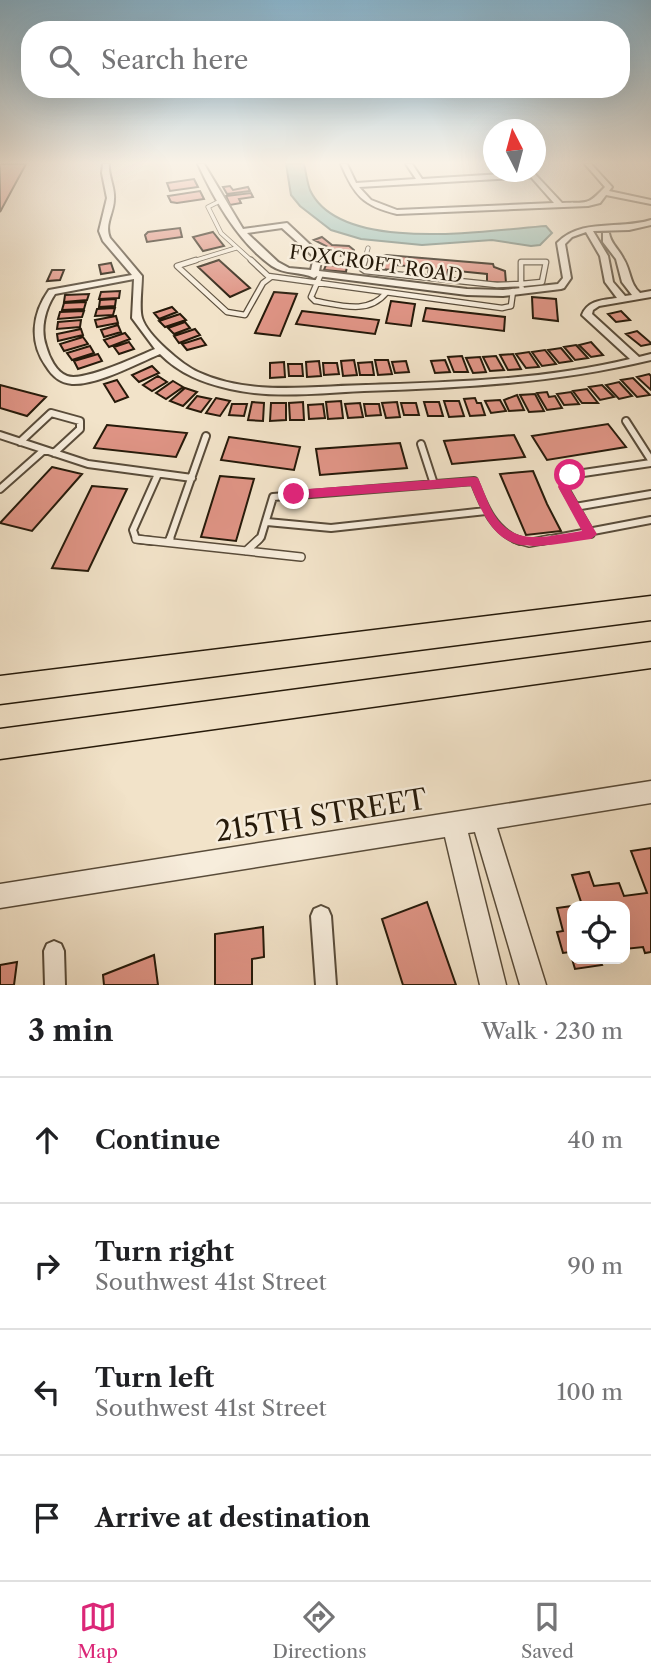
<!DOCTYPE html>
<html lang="en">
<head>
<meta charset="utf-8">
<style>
	body { margin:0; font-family:"Libre Caslon Text",serif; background:#f6f6f6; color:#202124 }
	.controls { position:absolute; right:21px; bottom:21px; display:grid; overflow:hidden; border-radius:14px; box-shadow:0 7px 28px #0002 }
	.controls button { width:63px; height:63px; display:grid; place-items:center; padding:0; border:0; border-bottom:2px solid #e0e0e0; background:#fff; color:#202124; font:35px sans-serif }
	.compass { position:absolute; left:483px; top:119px; width:63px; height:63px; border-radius:50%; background:#fff; box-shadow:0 7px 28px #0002; rotate:354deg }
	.stop { position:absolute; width:21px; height:21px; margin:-16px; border:5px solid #db2777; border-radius:50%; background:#fff }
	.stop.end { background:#db2777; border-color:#fff; box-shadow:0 2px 7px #0008 }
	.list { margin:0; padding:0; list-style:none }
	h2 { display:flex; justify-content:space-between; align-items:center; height:91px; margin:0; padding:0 28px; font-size:30px }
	h2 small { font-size:23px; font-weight:400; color:#757577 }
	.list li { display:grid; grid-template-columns:46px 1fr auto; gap:21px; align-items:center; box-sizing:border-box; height:126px; padding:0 28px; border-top:2px solid #e0e0e0 }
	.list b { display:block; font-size:26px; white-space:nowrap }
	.list p { margin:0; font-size:23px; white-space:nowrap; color:#757577 }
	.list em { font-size:23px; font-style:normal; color:#757577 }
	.icon { flex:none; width:38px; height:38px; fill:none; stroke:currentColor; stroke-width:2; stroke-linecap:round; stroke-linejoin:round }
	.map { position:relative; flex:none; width:651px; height:985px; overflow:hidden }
	.search { position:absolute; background:#fff; box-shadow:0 7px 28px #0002; left:21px; right:21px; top:21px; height:77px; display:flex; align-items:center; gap:18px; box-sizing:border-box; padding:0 24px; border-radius:28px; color:#757577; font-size:26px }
	.sheet { height:595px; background:#fff }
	nav { display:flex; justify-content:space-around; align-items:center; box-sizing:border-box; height:98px; border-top:2px solid #e0e0e0; background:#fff; font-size:19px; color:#757577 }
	nav a { display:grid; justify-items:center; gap:4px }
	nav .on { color:#db2777 }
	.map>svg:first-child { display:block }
	.water { fill:#9bbeb4; stroke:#6c7c70; stroke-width:2 }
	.building { fill:#df9485; stroke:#261a0a; stroke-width:2 }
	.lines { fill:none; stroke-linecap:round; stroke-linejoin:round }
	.service-far3-casing { stroke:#594c3a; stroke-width:5 }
	.service-far2-casing { stroke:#594c3a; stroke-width:7 }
	.service-far1-casing { stroke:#594c3a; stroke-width:10 }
	.service-casing { stroke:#594c3a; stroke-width:10 }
	.minor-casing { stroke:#594c3a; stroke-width:4 }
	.tertiary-casing { stroke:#594c3a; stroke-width:3 }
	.motorway-casing { stroke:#261a0a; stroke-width:3 }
	.service-far3 { stroke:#f7eddc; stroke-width:3.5 }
	.service-far2 { stroke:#f7eddc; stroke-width:4.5 }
	.service-far1 { stroke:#f7eddc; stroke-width:6 }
	.service { stroke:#f7eddc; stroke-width:7 }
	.minor { fill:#f7eddc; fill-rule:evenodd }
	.tertiary { fill:#f7eddc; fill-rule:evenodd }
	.motorway { fill:#f2e3c9; fill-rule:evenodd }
	.route { fill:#db2777 }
	.labels { text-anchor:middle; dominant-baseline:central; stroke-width:5; stroke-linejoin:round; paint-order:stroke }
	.far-street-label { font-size:19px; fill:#261a0a; stroke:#f7eddc }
	.near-street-label { font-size:28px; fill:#261a0a; stroke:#f7eddc }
</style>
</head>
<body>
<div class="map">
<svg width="651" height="985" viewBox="0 0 651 985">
	<rect width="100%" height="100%" fill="#f2e3c9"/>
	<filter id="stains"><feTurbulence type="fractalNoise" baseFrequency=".00286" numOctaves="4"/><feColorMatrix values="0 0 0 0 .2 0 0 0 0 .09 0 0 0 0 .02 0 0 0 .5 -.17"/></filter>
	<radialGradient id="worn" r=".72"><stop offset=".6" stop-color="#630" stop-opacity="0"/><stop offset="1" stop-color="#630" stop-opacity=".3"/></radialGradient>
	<path class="water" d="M286 164H304C306 172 307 182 310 190 340 255 489 230 546 226L552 233 540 245 531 246 492 240 422 245 361 239 331 230 300 206 291 195Z"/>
	<path class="building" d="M0 164H26L0 212Z
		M194 179 198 187 170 191 167 183Z
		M230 186 233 190 248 187 250 191 227 194 223 187Z
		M200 191 204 199 177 203 171 202 168 196Z
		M251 193 253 197 239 199 241 203 230 205 226 196Z
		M180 228 182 237 147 242 145 235 148 232Z
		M213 232 224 246 203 251 193 237Z
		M322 237 332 245 349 246 354 250 352 257 341 256 343 251 326 250 323 247 326 246 314 240Z
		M386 255 493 264 494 267 505 271 506 283 487 282V274L448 270 447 276 428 275 429 268 396 265 395 270 377 269 380 257Z
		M219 260 250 288 230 297 198 267Z
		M111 263 114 272 101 274 99 265Z
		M326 265 347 266 346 272 324 270Z
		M52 270H64L60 280 47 281Z
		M120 291 119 298 99 299 101 292Z
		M274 292 297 294 280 336 255 333Z
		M89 294 87 300 64 302 65 295Z
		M532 297 556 299 558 321 533 318Z
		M116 299 115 306 99 307 100 300Z
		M391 301 415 304 411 326 386 323Z
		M86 302 84 309 62 310 64 303Z
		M172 307 177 312 159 319 154 313Z
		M115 308 113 315 95 316 97 309Z
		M426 308 505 317 504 331 423 321Z
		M84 311 82 317 58 319 60 312Z
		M302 311 379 320 375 334 296 324Z
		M621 311 630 320 616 322 608 314Z
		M180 314 186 320 165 327 159 321Z
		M116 316 118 323 97 327 95 320Z
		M81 320 80 327 57 329 58 322Z
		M185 322 190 328 174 334 168 328Z
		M118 325 121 332 104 337 101 330Z
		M81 329 83 335 58 341 57 334Z
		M195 329 200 335 179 343 174 336Z
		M637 331 651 343V344L641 346 626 334Z
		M125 333 130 339 109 347 104 340Z
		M83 337 88 344 64 351 60 344Z
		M201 338 206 345 187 350 182 344Z
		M129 342 134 349 119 354 114 347Z
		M591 342 603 355 591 357 579 345Z
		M576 345 588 358 575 360 564 347Z
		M90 346 94 353 72 360 67 353Z
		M561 348 572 361 559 363 548 350Z
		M545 350 556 364 542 366 532 352Z
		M529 352 539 367 526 368 516 354Z
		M98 354 102 361 78 369 74 361Z
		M513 354 521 369 508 370 500 355Z
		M462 356 468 372H454L448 357Z
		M496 356 504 370 490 371 483 357Z
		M480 357 486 372 473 373 466 358Z
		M354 360 357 375 343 376 341 361Z
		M375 360H388L392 374 378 375Z
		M445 360 450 372 435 373 431 361Z
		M319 361 321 376 307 377 306 362Z
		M406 361 409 372 395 373 392 362Z
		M284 362 285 377 270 378V363Z
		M372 362 374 375H360L358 363Z
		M323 363H337L339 374 324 375Z
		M288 364H302L303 376H289Z
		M152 366 159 373 139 382 132 375Z
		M649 374 651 376V390L637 377Z
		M158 376 167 382 152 391 143 385Z
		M633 378 650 395 637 397 621 380Z
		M117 380 128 397 115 402 104 384Z
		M173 381 183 387 166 399 156 393Z
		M619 382 632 396 619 399 606 385Z
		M0 385 46 397 27 416 0 408Z
		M602 385 614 397 600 400 589 387Z
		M185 388 197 392 183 406 170 401Z
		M587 389 598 403H582L573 391Z
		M547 392 549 397 555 396 562 408 547 410 537 393Z
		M571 392 579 404 564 405 557 394Z
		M535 394 544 411 529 412 520 395Z
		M517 395 524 410 509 411 504 400Z
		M197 396 211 399 201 412 187 408Z
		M216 398 230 401 220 416 206 413Z
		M475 398 477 403H481L485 415 470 416 464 399Z
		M500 400 506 411 491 413 485 401Z
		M341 401 343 418 328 419 326 402Z
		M444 401H459L464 416 449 417Z
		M252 402 264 403 263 421 248 420Z
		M303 402 304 420H290L289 403Z
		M397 402 400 417 386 418 382 403Z
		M424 402H439L443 416H428Z
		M271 403H286V420L270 421Z
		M360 403 363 417 348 418 345 404Z
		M401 403H416L419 415H404Z
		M232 404H247L244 416 229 415Z
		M323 404 325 418 309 419 308 405Z
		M364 404H379L381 415 366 416Z
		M608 424 626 447 547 460 532 436Z
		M107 425 187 433 176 457 94 448Z
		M514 435 525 457 452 464 444 441Z
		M229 437 300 447 294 470 221 460Z
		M400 443 407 468 320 475 316 449Z
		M52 467 82 474 32 531 0 523Z
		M533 471 547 504 561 531 526 535 500 474Z
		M220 476 254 479 236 541 201 537Z
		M92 486 127 489 88 571 52 568Z
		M651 848V952L645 953 643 947 625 949V906H572L582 905 572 875 589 872 594 886 619 883 624 896 647 893 631 851Z
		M427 902 456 985H403L382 919Z
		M572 906V959H599L602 965 575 969 570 952 563 953 557 932 563 931 557 908Z
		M263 927 264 957 252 959V985H215V934Z
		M154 955 158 985H104L103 975Z
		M17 962 14 985H0V965Z"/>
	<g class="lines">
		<defs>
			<path id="service-far3" d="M222 200 208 207 221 233 253 262
				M190 262 236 248
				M364 262 368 248"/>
			<path id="service-far2" d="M196 260 177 266 227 312 245 315 263 283 271 277
				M251 260 268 276 502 308 511 306 513 291
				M365 260 362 269 365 271 497 285 521 284
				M521 262H546L542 282 521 284Z
				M320 276 311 297 315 301C340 305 368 315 386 293
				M521 284 522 290"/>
			<path id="service-far1" d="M626 421 651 460
				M0 435 88 464 192 478
				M20 442 51 413 80 421V429L54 453
				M421 444 434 484
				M0 489 44 450
				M575 507 651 494
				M267 522 331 528 486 511
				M591 534 564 487 570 475 651 463
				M152 541 136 539 133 530 158 474
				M169 541 206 436
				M257 541 261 537 273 497 474 481C484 506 493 531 520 541
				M541 541 651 520"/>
			<path id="service" d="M136 539 301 557
				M515 539 529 543 550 539
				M169 542 170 539
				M246 551 259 539"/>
			<path id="minor" d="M103 164H109C108 176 115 187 114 199 114 213 104 224 110 238L142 276C142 287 139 309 142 318 147 335 182 365 198 372 250 396 310 386 366 385 454 382 544 380 630 359L582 315C588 300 603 300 617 298L605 282 600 256 586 232 572 237 565 244 571 278 564 288 561 289 503 296 467 295 317 276 314 278C301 271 285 275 272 266 239 243 214 199 198 164H204L243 229 287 223 322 256 319 271 467 289 503 290 558 284 563 278 557 243C581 218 619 230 651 220V225L629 230 593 231 608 256 613 282 625 296 632 295 622 282 616 259 603 242V233H609C611 244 618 248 623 258 631 270 629 283 640 293L651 291V297L599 306 593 310 592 314 639 357 651 354V360C556 383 461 388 364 391 320 393 274 399 230 389 203 383 180 374 160 354 136 364 98 385 72 384 60 383 52 376 46 366 29 342 32 314 49 290L132 275 103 241 99 231 107 198 102 173ZM282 228 314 257 311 270 289 268 278 262 247 233ZM134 279 132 318 155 349C138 356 84 382 67 376 56 372 49 357 46 346 40 329 45 309 55 294Z
				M341 164H347L356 183 416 179 406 164H412L422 179 533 172 562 203C588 202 587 206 605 187L585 164H591L612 187 609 191 651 200V204L606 195 600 203 588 206 397 214C363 206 354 195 341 164ZM531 177 554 203 397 210 371 200 359 187Z
				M321 906 328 909 331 916 336 985H316L311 916 314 909Z
				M54 941 61 944 64 951 65 985H45L44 951 47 944Z"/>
			<path id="tertiary" d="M651 781V803L497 828 546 985H520L475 832 468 833 506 985H480L445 837 0 908V884Z"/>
			<path id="motorway" d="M651 596V620L0 704V676Z
				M651 642V668L0 759V729Z"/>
		</defs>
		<use href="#service-far3" class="service-far3-casing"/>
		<use href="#service-far2" class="service-far2-casing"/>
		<use href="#service-far1" class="service-far1-casing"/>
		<use href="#service" class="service-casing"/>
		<use href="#minor" class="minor-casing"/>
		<use href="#tertiary" class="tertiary-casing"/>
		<use href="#motorway" class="motorway-casing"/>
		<use href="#service-far3" class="service-far3"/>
		<use href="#service-far2" class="service-far2"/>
		<use href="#service-far1" class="service-far1"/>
		<use href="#service" class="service"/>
		<use href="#minor" class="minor"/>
		<use href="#tertiary" class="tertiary"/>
		<use href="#motorway" class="motorway"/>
	</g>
	<linearGradient id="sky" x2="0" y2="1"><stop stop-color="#89b8d3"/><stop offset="0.54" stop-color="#f9f2e7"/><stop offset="1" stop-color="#f9f2e7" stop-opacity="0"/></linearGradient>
	<rect width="651" height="301" fill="url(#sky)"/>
	<path class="route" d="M566 472 576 475 569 487 597 534 591 539C522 549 499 559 471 486L294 499 288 494 294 490 474 477 478 478C483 488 486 499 491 509 512 549 545 536 582 531L558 487 561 477Z"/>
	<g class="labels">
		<g class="far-street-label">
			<text transform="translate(376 264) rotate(8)">FOXCROFT ROAD</text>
		</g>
		<g class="near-street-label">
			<text transform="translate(321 815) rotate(-9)">215TH STREET</text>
		</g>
	</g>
	<rect width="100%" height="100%" filter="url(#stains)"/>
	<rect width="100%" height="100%" fill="url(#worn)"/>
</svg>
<div class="controls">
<button><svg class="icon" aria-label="locate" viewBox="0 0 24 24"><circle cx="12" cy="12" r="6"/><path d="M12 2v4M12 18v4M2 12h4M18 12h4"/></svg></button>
</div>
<svg class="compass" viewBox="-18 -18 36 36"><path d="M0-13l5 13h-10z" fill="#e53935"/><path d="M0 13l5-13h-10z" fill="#757577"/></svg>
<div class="stop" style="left:570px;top:475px"></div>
<div class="stop end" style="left:294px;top:494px"></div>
<div class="search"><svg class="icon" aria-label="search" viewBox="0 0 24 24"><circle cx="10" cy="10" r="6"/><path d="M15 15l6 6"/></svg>Search here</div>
</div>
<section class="sheet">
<h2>3 min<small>Walk · 230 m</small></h2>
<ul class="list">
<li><svg class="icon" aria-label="ahead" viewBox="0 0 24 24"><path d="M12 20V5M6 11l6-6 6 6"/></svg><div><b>Continue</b></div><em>40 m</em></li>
<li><svg class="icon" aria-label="right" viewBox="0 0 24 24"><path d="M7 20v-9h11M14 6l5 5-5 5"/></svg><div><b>Turn right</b><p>Southwest 41st Street</p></div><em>90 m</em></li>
<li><svg class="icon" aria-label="left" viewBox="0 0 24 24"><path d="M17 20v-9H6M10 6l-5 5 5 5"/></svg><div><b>Turn left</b><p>Southwest 41st Street</p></div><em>100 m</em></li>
<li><svg class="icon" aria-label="arrive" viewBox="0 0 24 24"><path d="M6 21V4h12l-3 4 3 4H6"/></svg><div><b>Arrive at destination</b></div></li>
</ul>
</section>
<nav>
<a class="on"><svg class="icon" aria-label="map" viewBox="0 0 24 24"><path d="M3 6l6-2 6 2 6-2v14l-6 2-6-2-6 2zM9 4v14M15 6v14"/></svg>Map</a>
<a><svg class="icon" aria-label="directions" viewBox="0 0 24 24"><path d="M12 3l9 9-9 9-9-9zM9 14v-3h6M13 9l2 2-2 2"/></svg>Directions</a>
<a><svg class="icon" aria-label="saved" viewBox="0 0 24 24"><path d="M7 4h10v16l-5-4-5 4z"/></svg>Saved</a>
</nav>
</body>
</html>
